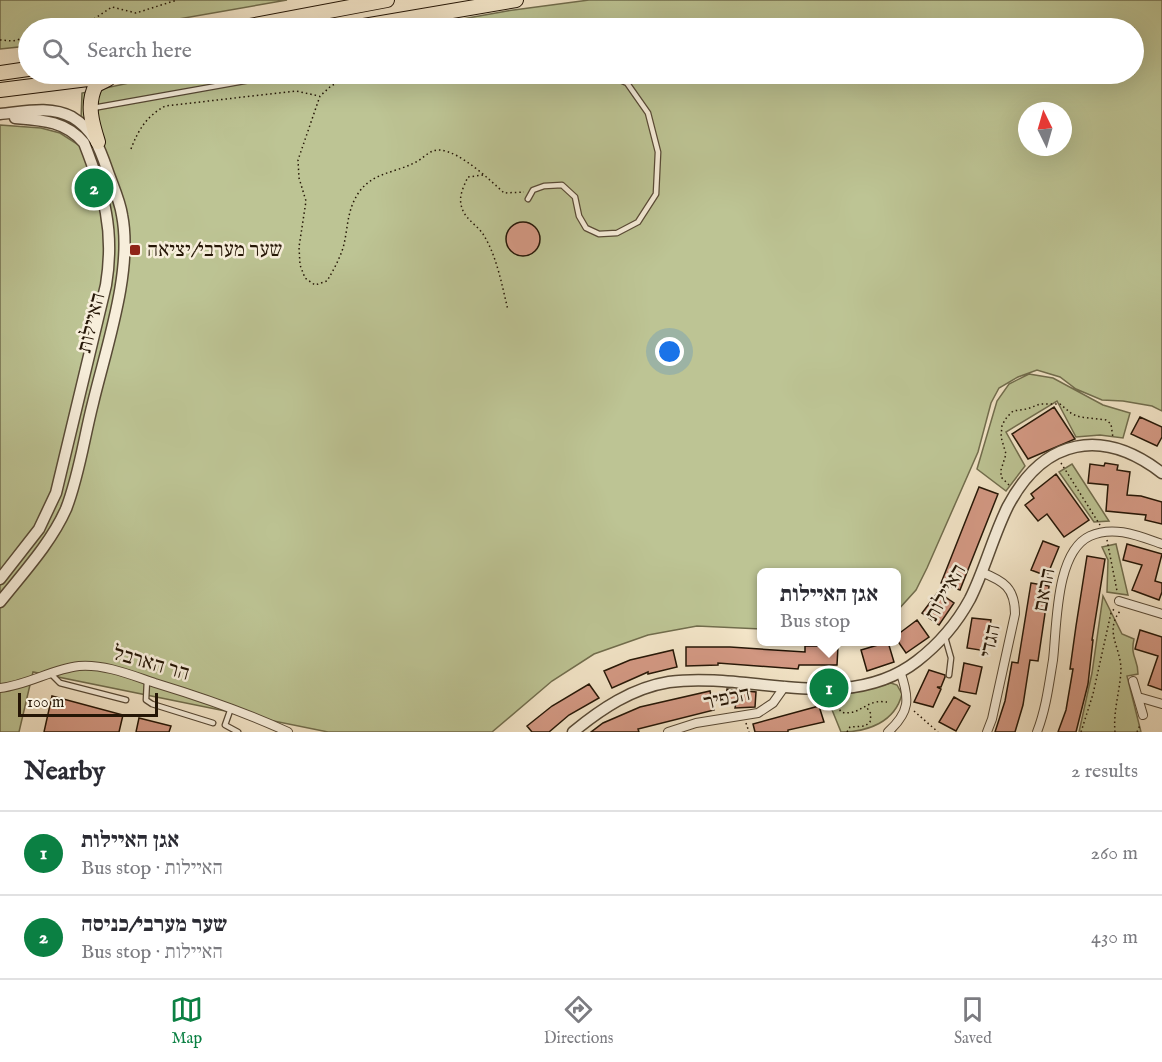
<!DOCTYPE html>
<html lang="en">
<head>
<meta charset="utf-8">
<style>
	body { margin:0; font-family:"IM FELL English","Frank Ruhl Libre",serif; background:#f7f7f7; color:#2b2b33 }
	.compass { position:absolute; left:1018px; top:102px; width:54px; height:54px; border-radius:50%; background:#fff; box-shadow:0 6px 24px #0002; rotate:355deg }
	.scale { position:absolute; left:18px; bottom:15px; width:140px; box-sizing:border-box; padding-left:6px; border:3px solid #251606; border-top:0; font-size:16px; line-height:21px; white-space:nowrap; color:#251606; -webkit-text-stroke:4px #f7eedb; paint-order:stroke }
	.you { position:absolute; left:670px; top:352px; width:21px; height:21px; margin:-15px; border:4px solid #fff; border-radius:50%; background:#1a73e8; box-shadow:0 0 0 9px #1a73e833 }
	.badge { display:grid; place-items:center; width:39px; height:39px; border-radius:50%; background:#0b8043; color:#fff; font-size:20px; font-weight:700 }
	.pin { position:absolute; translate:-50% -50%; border:3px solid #fff; box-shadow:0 2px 6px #0006 }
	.popup { position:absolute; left:757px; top:568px; width:144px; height:78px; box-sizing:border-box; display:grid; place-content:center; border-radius:9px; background:#fff; filter:drop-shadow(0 2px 4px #0005); font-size:20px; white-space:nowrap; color:#7c7c81 }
	.popup b { font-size:22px; color:#2b2b33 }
	.popup::after { content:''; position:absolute; left:50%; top:100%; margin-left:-12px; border:12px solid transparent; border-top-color:#fff }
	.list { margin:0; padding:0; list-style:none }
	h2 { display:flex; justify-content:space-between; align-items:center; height:78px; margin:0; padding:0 24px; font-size:26px }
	h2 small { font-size:20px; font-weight:400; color:#7c7c81 }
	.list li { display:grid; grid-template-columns:39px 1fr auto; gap:18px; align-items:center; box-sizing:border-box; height:84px; padding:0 24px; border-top:2px solid #e1e1e2 }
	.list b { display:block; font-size:22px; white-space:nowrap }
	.list p { margin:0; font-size:20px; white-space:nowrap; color:#7c7c81 }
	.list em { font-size:20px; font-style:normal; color:#7c7c81 }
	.icon { flex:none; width:33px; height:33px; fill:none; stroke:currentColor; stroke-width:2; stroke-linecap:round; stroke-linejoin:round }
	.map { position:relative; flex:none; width:1162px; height:732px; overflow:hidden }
	.search { position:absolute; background:#fff; box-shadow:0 6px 24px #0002; left:18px; right:18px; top:18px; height:66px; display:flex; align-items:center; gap:15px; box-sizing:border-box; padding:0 21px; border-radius:33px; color:#7c7c81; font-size:22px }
	.sheet { height:246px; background:#fff }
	nav { display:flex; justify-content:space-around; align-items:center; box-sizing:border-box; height:84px; border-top:2px solid #e1e1e2; background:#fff; font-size:16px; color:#7c7c81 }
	nav a { display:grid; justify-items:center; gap:3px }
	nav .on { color:#0b8043 }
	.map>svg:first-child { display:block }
	.green { fill:#bdc494; stroke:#716d4d; stroke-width:1.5; fill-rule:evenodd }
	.building { fill:#d49984; stroke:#251606; stroke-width:1.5 }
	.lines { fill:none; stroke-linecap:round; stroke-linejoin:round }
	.service-casing { stroke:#584a36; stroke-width:7 }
	.minor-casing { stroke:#584a36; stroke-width:10 }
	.tertiary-casing { stroke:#584a36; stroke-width:13 }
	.trunk-casing { stroke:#251606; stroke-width:16 }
	.path { stroke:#251606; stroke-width:1.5; stroke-dasharray:1.5 3; stroke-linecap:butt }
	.service { stroke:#f7eedb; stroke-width:4.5 }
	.minor { stroke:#f7eedb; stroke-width:8 }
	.tertiary { stroke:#f7eedb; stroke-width:10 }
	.trunk { stroke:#f3e5c8; stroke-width:14 }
	.poi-dot { fill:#8f2418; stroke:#f7eedb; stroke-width:2 }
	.labels { text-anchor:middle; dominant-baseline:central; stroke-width:5; stroke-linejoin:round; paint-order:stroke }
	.poi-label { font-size:21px; fill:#251606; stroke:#f7eedb; text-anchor:start }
	.street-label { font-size:21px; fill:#251606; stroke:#f7eedb }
</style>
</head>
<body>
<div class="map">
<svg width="1162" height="732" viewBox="0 0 1162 732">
	<rect width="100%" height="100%" fill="#f3e5c8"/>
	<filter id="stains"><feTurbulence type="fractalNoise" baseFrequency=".00333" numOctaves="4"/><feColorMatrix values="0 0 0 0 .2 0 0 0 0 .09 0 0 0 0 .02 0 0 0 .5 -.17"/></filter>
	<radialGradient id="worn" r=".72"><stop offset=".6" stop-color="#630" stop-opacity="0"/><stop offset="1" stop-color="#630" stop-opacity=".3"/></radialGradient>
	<path class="green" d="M0 0H287L127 28H28V46L0 49Z
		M589 0H1162V411L1152 406 1123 401 1102 400 1076 389 1060 377 1037 370 1018 377 999 388 991 403 978 452 927 568 916 590 897 611 896 572H762L761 629 697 626 648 635 594 654 552 681 492 732H328L33 672 19 732H0V125L41 128 60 133 80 146 82 93 171 74H1134V28H412L507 11ZM1027 111H1063V147H1027Z
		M1029 374 1053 378 1103 405 1130 413 1123 438 1100 435 1076 437 1057 401 1006 432 1025 466 1006 491 977 469 997 401 1009 384Z
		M1072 464 1109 521 1094 522 1059 472Z
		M1116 544 1128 595 1107 592 1108 560 1102 547Z
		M1103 596 1122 634 1134 639C1130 657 1138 658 1138 674L1127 676 1141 732H1079L1092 673Z
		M891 683 897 685 902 694C895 722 868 732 841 732L826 695 848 694Z"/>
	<path class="building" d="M506 239a17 17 0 1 1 34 0a17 17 0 1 1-34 0Z
		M1054 407 1075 439 1028 459 1012 434Z
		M1140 417 1162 427V437L1157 446 1131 434Z
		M1105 463 1118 465 1117 470 1130 472 1127 495 1141 496 1162 502V524L1145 520 1146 515 1106 511 1108 485 1088 483 1090 464 1104 466Z
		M1056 474 1089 520 1064 537 1047 514 1038 521 1025 505 1034 498 1031 494Z
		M979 487 998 494 960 590 941 583Z
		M1043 541 1059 547 1047 576 1031 570Z
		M1127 544 1162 554 1155 581 1162 583V592L1159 600 1132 590 1142 565 1123 560Z
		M1087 556 1105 559 1092 640H1093L1088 684 1076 732H1058L1066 710 1073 669H1070L1076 626Z
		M1031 583 1049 586 1038 661 1030 660 1023 705 1015 732H995L1005 701 1012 662 1018 663Z
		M938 592 954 603 939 625 922 613Z
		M972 618 991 620 986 651 967 648Z
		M917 620 929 637 906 653 897 640V635Z
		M1140 630 1162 637V690L1148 685 1158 656 1135 649Z
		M888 642 894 662 867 671 861 650Z
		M805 646H838L837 665H799L798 669 718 663V665L686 666V647H730L805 652Z
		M673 650 677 667 648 674V672L612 688 604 671 630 660Z
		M964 663 982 667 976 694 959 691Z
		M929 670 945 675V677L941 687H937L941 689 933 707 914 702Z
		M589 684 599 698 569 715 549 732H532L527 726 552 706Z
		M727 689 756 692 755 707 735 708 736 703H726Z
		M710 691 714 710 638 729 639 732H591L603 723 640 707Z
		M52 696 123 715 119 732H44Z
		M954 697 970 706 956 731 939 722Z
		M819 706 824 722 788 730V732H755L753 724Z
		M139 718 171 726 169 732H136Z"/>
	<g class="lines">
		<defs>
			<path id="service" d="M93 108 284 74
				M528 199 533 190 544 186 562 185 575 197 579 216 586 228 599 234 617 233 638 222 656 194 658 152 648 113 627 83 607 74
				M945 637 951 658 949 675
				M51 674 60 683 126 700
				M147 680 146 700 152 704 213 723
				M231 708 225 725 238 732"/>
			<path id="minor" d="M981 572C1004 581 1015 588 1015 614L992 719 987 732
				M1119 601 1162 614
				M1133 681 1143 715
				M0 688C28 685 52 669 79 666 105 664 131 675 155 683 201 697 245 712 288 732
				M1138 697 1162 704
				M668 732 696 723 758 713 773 703 785 686
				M888 732C910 712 910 699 900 671
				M1037 732C1046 709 1049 684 1053 660 1057 627 1055 552 1090 536 1114 525 1139 536 1162 544"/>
			<path id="tertiary" d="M0 114C23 112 50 105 72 117 94 130 100 149 108 172 113 186 120 201 122 215 133 271 106 348 93 403 84 438 79 476 66 509 51 543 23 573 0 602
				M0 579 39 529 56 493 106 285C115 230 104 194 84 143 66 121 42 120 15 118
				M573 732C601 709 632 688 669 682 750 671 846 716 917 661 939 644 957 623 970 599 985 569 993 536 1008 506 1044 438 1102 427 1162 473"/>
			<path id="trunk" d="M239 28 387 0
				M352 28 516 0
				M0 73 28 69
				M0 90 128 74
				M98 142C92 123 86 104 96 85L108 79"/>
		</defs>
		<use href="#service" class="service-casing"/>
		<use href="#minor" class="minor-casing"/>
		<use href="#tertiary" class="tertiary-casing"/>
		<use href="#trunk" class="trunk-casing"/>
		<path class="path" d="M50 28 69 23 94 19 112 7 136 13 177 0
			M0 40 13 41 28 37
			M404 74 392 78 345 79 331 86 320 96 298 160 299 178 306 201 299 247 300 265 305 278 315 285 327 281C333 271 339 260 343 248 347 234 347 217 353 203 367 171 392 175 416 162 424 158 430 149 440 150 461 152 490 180 504 193L524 192
			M131 149C138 130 147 116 165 106L296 91 319 96
			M483 175 468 177C464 185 459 196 461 204 463 218 476 224 483 234 497 256 502 286 508 310
			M1061 463 1100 525
			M1009 485 1001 477V470L1006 454 1001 437 1002 425 1007 417 1013 411 1027 409 1040 404H1060L1072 414 1080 417 1106 420 1111 424 1113 438
			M1107 540 1117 591
			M833 698 841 712C856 716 863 705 876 702 880 701 884 702 887 702
			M914 711 938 732
			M746 723 749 732
			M847 732 850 727 865 726 870 722 871 714 867 708
			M1081 732 1093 694 1111 613 1114 609
			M1115 732C1113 711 1120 691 1121 670 1121 647 1104 632 1120 611
			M1137 732 1140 725"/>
		<use href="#service" class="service"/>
		<use href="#minor" class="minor"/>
		<use href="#tertiary" class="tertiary"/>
		<use href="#trunk" class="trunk"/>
	</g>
	<rect class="poi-dot" x="129" y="244" width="12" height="12" rx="3"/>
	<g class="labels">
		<g class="poi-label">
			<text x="147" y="250">שער מערבי/יציאה</text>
		</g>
		<g class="street-label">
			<text transform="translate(92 323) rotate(-76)">האיילות</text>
			<text transform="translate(1045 590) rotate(-79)">הראם</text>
			<text transform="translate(946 593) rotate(-60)">האיילות</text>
			<text transform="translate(991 641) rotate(-78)">הגדי</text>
			<text transform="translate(151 664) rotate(16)">הר הארבל</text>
			<text transform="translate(727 699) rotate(-12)">הכפיר</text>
		</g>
	</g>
	<rect width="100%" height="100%" filter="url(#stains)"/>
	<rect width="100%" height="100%" fill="url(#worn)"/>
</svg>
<svg class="compass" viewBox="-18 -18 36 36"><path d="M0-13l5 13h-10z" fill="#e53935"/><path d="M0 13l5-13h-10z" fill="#7c7c81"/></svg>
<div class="scale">100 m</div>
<div class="you"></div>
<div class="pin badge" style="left:829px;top:688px">1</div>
<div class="popup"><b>אגן האיילות</b>Bus stop</div>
<div class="pin badge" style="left:94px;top:188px">2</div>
<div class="search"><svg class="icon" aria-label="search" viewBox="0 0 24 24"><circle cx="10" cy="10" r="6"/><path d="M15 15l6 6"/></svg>Search here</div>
</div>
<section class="sheet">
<h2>Nearby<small>2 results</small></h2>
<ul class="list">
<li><span class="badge">1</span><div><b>אגן האיילות</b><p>Bus stop · האיילות</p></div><em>260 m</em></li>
<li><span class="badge">2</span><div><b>שער מערבי/כניסה</b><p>Bus stop · האיילות</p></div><em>430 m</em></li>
</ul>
</section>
<nav>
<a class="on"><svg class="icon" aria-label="map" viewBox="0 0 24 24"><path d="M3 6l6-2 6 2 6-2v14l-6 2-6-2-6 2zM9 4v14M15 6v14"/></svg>Map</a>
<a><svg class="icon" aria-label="directions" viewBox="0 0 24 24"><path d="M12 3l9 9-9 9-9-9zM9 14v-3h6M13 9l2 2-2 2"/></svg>Directions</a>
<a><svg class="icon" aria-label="saved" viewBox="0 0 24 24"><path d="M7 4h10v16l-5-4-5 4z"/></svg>Saved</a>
</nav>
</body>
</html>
